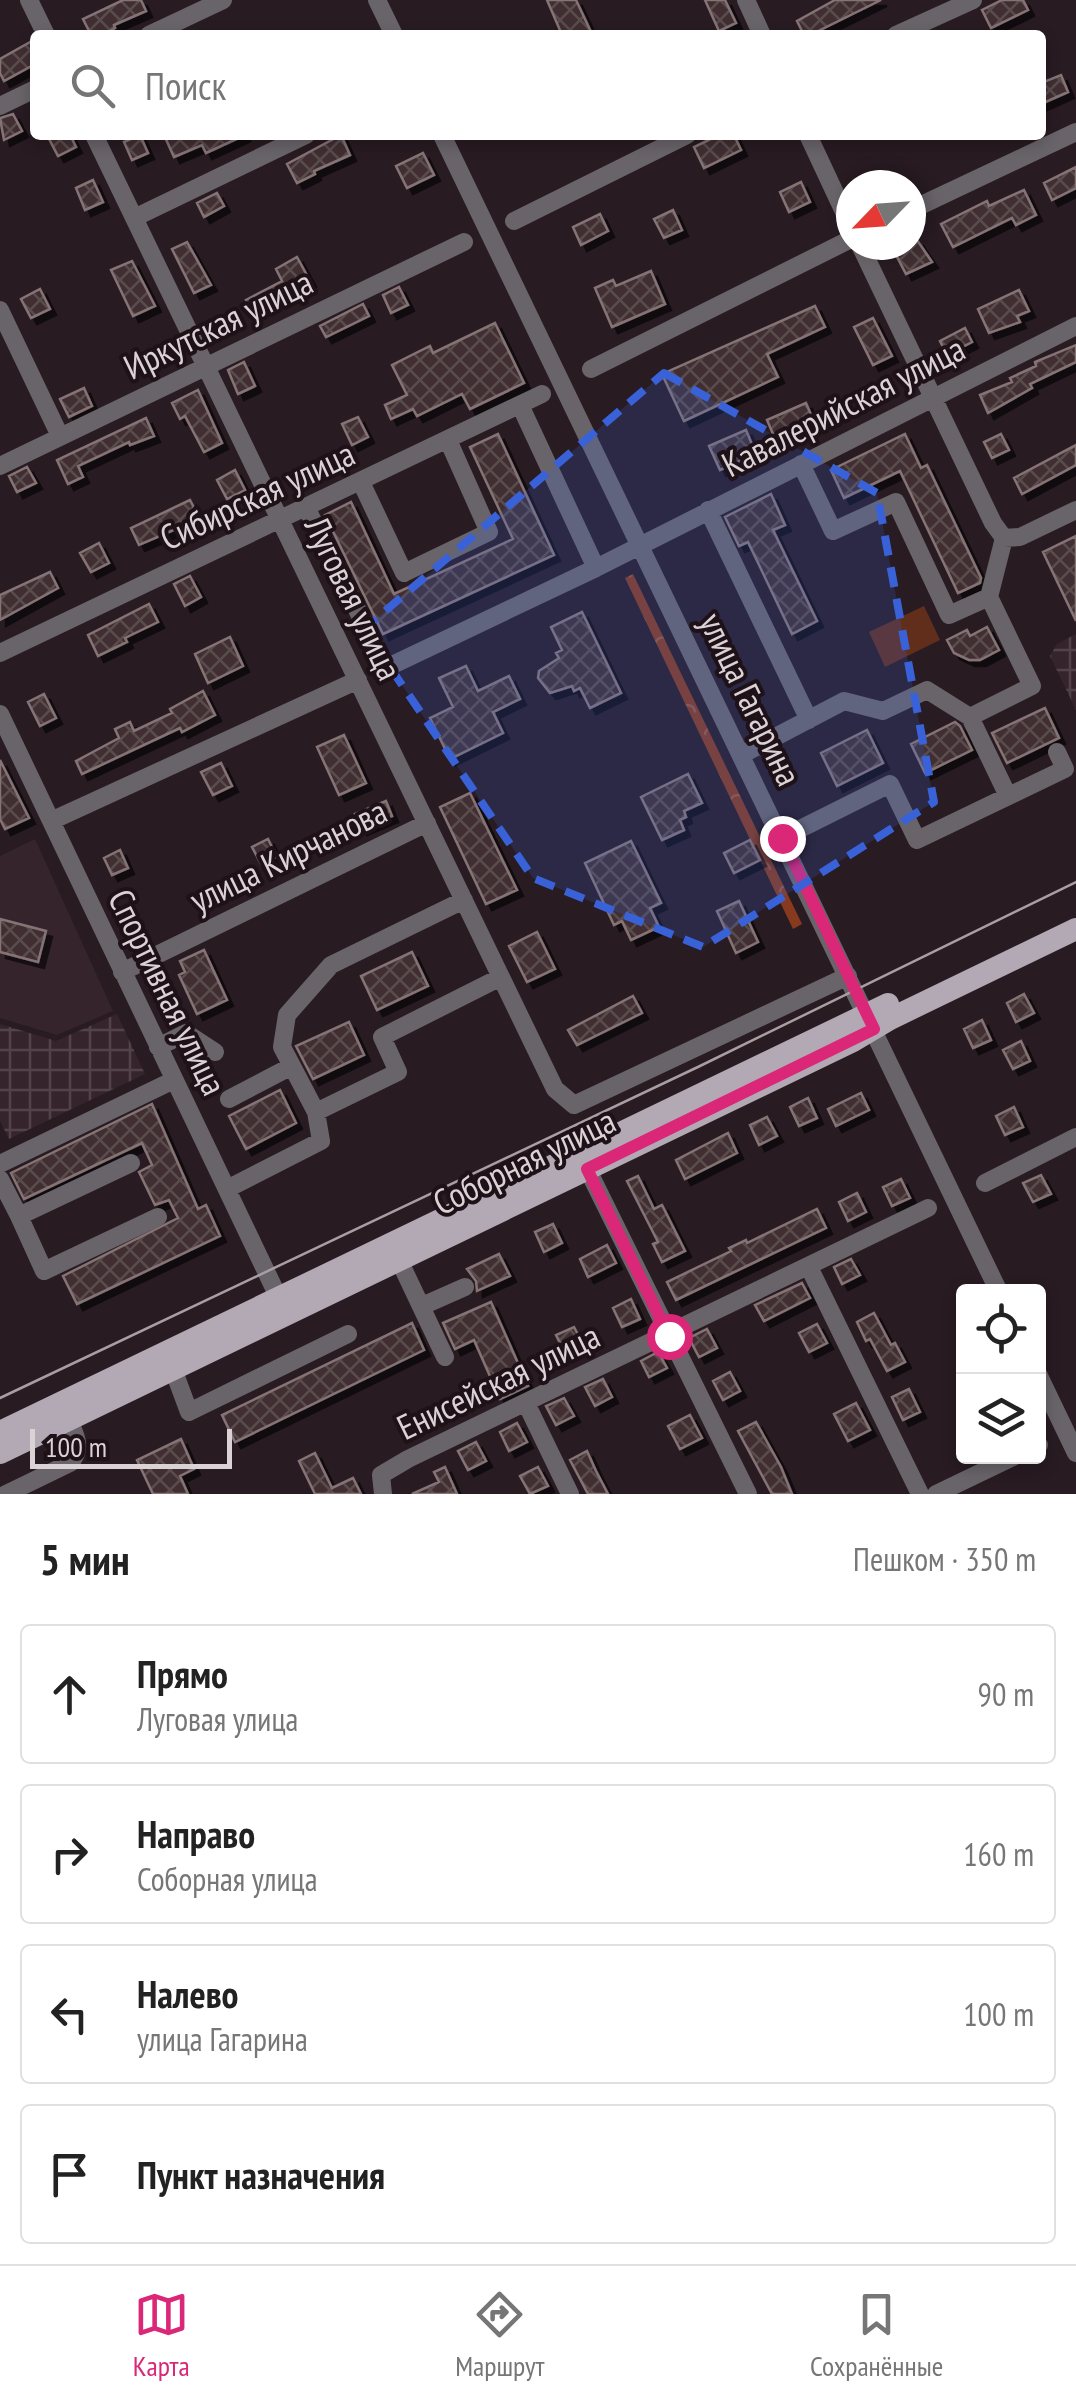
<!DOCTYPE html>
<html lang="ru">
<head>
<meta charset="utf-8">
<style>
	body { margin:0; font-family:"PT Sans Narrow",sans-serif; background:#f2f2f2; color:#222 }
	.controls { position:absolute; right:30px; bottom:30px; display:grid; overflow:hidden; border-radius:10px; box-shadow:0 5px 15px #0003 }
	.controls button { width:90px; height:90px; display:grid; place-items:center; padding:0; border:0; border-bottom:2px solid #e0e0e0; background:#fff; color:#222; font:50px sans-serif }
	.compass { position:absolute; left:836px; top:170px; width:90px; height:90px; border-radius:50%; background:#fff; box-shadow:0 5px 15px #0003; rotate:245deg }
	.scale { position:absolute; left:30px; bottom:25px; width:202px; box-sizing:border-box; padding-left:10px; border:5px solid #dbd2d6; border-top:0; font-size:28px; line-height:35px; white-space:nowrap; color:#dbd2d6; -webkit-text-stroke:8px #1e1218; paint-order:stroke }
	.stop { position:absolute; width:30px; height:30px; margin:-22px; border:8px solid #db2777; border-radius:50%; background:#fff }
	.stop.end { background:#db2777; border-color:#fff; box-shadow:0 2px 10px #0008 }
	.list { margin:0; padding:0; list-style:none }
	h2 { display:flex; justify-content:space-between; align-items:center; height:130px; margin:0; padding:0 40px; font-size:42px }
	h2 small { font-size:32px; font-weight:400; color:#767676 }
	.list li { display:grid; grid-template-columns:65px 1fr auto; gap:30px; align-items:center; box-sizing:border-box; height:140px; margin:0 20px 20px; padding:0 20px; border:2px solid #e0e0e0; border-radius:10px }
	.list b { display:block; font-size:38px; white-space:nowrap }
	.list p { margin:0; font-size:32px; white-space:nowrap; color:#767676 }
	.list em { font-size:32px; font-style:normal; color:#767676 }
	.icon { flex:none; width:55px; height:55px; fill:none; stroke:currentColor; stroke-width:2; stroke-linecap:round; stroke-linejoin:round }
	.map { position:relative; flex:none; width:1076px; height:1494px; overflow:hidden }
	.search { position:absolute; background:#fff; box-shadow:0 5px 15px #0003; left:30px; right:30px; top:30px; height:110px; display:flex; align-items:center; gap:25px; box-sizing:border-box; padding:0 35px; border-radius:10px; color:#767676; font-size:38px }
	.sheet { height:770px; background:#fff }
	nav { display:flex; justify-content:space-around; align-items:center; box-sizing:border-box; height:140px; border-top:2px solid #e0e0e0; background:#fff; font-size:28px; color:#767676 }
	nav a { display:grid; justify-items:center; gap:5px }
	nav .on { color:#db2777 }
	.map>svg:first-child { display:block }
	.built { fill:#35242c }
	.industrial { fill:url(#industrial-grid) }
	.green { fill:#622e1c }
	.forest { fill:url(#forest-crowns) }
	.building { fill:url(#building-cross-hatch); stroke:#857374; stroke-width:2.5; filter:url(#shadow) }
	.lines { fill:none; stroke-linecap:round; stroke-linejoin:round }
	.minor { stroke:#696469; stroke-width:18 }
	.major { stroke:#b3a9b4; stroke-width:22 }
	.tram { stroke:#a99fa3; stroke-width:2.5 }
	.route { stroke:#db2777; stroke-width:12 }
	.marked { fill:#3a62d8; fill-opacity:0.2; stroke:#3a62d8; stroke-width:8; stroke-dasharray:20 12; stroke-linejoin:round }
	.labels { text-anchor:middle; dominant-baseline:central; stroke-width:8; stroke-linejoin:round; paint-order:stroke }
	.street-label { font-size:35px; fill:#dbd2d6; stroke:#1e1218 }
</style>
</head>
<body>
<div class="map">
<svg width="1076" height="1494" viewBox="0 0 1076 1494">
	<defs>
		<pattern id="industrial-grid" width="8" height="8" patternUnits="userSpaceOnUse" patternTransform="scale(2.5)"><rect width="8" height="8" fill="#35242c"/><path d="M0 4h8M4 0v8" fill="none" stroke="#52434a"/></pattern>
		<pattern id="forest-crowns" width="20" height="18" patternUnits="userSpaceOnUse" patternTransform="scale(2.5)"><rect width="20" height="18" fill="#873a1e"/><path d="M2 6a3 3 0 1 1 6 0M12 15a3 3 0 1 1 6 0" fill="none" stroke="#97563e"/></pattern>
		<pattern id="building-cross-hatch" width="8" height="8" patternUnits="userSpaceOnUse" patternTransform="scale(2.5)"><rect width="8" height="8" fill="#3f2f30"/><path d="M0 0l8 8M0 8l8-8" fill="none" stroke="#5a4c4d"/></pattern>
		<filter id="shadow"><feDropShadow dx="6" dy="6" stdDeviation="0" flood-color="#0009"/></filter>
	</defs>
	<rect width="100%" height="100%" fill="#281b22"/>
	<path class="built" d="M35 839 113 1011 57 1035 0 1018V856Z"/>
	<path class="industrial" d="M1076 634V710L1050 656 1057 644Z
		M117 1014 145 1074 9 1139 0 1121V1024L56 1041Z"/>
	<path class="green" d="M924 606 940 640 885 667 869 632Z"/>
	<path class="forest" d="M633 574 802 924 793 929 625 578Z"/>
	<path class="building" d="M123 0H141L146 11 114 25 115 28 102 35H91L83 19Z
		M547 0H576L591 32 562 35Z
		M705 0H725L736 23 719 31Z
		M835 0H881L810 35H804L797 21Z
		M1002 0H1023L1028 10 991 28 982 10Z
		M32 41 35 64 4 81 0 73V59Z
		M1061 75 1068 92 1041 104V83Z
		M13 114 22 131 4 140 0 118Z
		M47 135H70L76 147 58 156Z
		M140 135 148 153 132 160 124 142Z
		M164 135H245L206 153 202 145 174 157Z
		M341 135 350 155 314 171 315 174 297 183 287 164Z
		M719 135H734L741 150 704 168 694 147Z
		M423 153 434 175 407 188 396 166Z
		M1076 167V188L1052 200 1044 183Z
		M93 180 103 202 85 210 76 188Z
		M801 182 810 202 789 212 780 192Z
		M1024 190 1036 215 1016 225 1012 218 953 247 941 224 987 201 989 206Z
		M217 193 224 206 204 217 197 203Z
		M673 210 682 230 664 238 654 219Z
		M600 214 608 231 581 245 573 227Z
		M917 240 932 262 906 274 894 251Z
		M187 242 211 285 194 293 172 249Z
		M297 257 310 281 251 310 246 300 282 281 276 269Z
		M132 261 155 306 133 316 111 270Z
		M651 271 665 304 612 327 595 288 613 280 616 286Z
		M399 287 408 305 391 313 383 295Z
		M40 289 50 309 31 318 21 299Z
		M1019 290 1029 311 1017 316 1020 322 989 333 978 309Z
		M363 304 369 316 326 337 320 326Z
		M815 306 825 327 767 354 778 377 684 421 662 374Z
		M873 318 892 356 873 365 854 327Z
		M495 323 524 383 470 409 462 394 417 416 413 409 391 419 385 405 407 395 392 365 430 346 433 353Z
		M965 328 972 342 947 355 940 341Z
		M1076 345V362L1030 384 1032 388 988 413 980 395 1012 382 1010 378 1036 366 1035 362Z
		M244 362 255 386 238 394 228 370Z
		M84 388 92 406 69 417 60 399Z
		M198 390 222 443 204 452 185 416 180 419 172 403Z
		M806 403 815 424 776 441 767 420Z
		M358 417 368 437 352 445 342 424Z
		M146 418 154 436 130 445 129 442 78 466 83 477 68 484 57 460Z
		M746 430 756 454 720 470 709 446Z
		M498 434 554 555 383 634 325 515 351 502 394 594 513 539 470 447Z
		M905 434 921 468 927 465 981 578 980 583 958 593 900 471 844 498 831 470Z
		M1001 434 1009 450 992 458 984 442Z
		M1076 445V465L1022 494 1014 478Z
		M27 467 36 483 17 492 9 476Z
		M235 470 245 490 227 499 217 480Z
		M771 494 785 525 773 530 817 621 792 634 748 542 739 546 725 517Z
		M190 500 200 519 139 545 131 528Z
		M1076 536V621L1043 552Z
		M99 543 109 563 91 572 80 553Z
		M50 572 58 588 0 620V595Z
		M190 576 201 597 185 606 174 584Z
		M149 604 158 622 125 638 127 642 98 656 88 635Z
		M582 612 621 693 590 708 580 688 574 691 572 686 550 693 538 678 539 671 559 658 556 653 562 650 551 627Z
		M987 627 999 650 980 660H969L954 653 947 640 967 630 970 636Z
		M230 637 243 666 208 683 195 654Z
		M466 666 478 691 509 676 520 699 493 712 503 733 450 759 430 718 453 707 439 678Z
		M203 691 215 715 182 732 180 728 82 774 76 761 119 738 115 729 130 722 134 731 172 713 170 709Z
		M44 694 56 718 40 726 28 702Z
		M1045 708 1059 738 1007 763 992 733Z
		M955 722 960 726 972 750 925 773 911 744Z
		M867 730 883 763 837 786 821 753Z
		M344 735 366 783 339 795 317 747Z
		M0 760 29 818 5 829 0 819Z
		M221 763 232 786 213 795 201 772Z
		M688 774 702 803 684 811 686 817 680 820 684 830 662 840 641 797Z
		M470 793 517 890 486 904 440 807Z
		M386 801 392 816 361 829 355 814Z
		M268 839 277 857 261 864 252 847Z
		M750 840 760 860 734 873 724 853Z
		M631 841 661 903 650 908 659 927 631 940 622 921 614 925 585 863Z
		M120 850 128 868 112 875 104 858Z
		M739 901 758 942 736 953 717 911Z
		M0 919 46 931 38 962 0 952Z
		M537 932 555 969 527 982 509 946Z
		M204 950 227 1000 197 1014 179 975 185 972 180 961Z
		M412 952 428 986 377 1010 361 976Z
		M1024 994 1034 1013 1016 1022 1007 1003Z
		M633 996 642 1013 577 1045 568 1030Z
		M982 1020 991 1040 973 1048 964 1029Z
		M349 1022 364 1055 313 1079 296 1046Z
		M1021 1041 1030 1061 1013 1069 1003 1050Z
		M280 1090 296 1123 246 1149 229 1116Z
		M861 1093 869 1110 836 1126 828 1109Z
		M808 1098 817 1118 799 1126 790 1107Z
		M152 1104 198 1209 206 1205 220 1236 77 1304 63 1276 178 1218 169 1200 155 1205 139 1172 152 1165 142 1143 24 1199 11 1173Z
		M1014 1107 1023 1127 1005 1135 996 1116Z
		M767 1117 777 1136 759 1145 750 1125Z
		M728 1133 737 1153 685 1179 676 1160Z
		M1041 1175 1051 1194 1033 1202 1023 1183Z
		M638 1176 654 1209 662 1205 685 1251 662 1262 653 1244 658 1242 627 1181Z
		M901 1179 910 1198 892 1206 883 1187Z
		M857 1193 866 1212 848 1221 839 1202Z
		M817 1209 826 1228 676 1300 667 1282 731 1251 729 1248 746 1240 747 1243Z
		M553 1224 562 1243 544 1252 535 1232Z
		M607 1245 616 1263 588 1277 580 1259Z
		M499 1254 510 1276 477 1291 476 1281 467 1269Z
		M851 1259 860 1275 842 1284 834 1267Z
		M802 1283 810 1298 764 1321 755 1305Z
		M631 1299 640 1319 622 1327 613 1308Z
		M491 1302 528 1386 500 1399 474 1340 455 1349 443 1323Z
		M874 1313 891 1345 895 1343 905 1362 887 1371 870 1339 866 1341 857 1322Z
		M412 1323 424 1350 235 1442 222 1415Z
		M817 1324 827 1343 809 1352 799 1333Z
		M574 1327 584 1346 566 1355 556 1335Z
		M707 1329 717 1348 699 1357 689 1338Z
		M658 1352 667 1368 649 1377 641 1361Z
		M730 1372 740 1391 723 1400 713 1381Z
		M603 1379 612 1397 595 1406 585 1387Z
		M909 1389 920 1412 903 1420 892 1397Z
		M564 1398 574 1416 556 1425 546 1406Z
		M856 1403 870 1430 848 1441 834 1414Z
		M690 1415 702 1438 680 1449 668 1426Z
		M756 1422 781 1467 792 1494H772L738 1431Z
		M517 1423 527 1442 509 1451 500 1432Z
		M181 1439 194 1469 180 1476 188 1494H153L137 1460Z
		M476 1442 486 1461 468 1470 458 1451Z
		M587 1451 596 1471 608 1494H588L570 1460Z
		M315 1453 332 1488 353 1478 361 1494H315L299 1461Z
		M445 1467 457 1494H412L439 1482 434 1472Z
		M538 1467 548 1486 530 1494 520 1476Z"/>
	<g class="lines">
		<path class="minor" d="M29 0 46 35
			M377 0 394 35
			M746 0 762 35
			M149 35 223 0
			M896 35 973 0
			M0 106 35 89
			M94 135 555 1089 574 1105 848 976
			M442 135 999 1292
			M808 135 851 227
			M911 210 1076 132
			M134 218 306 135
			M514 221 687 135
			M860 245 993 523 1004 538
			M0 310 60 436
			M591 369 851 239
			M520 405 596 568
			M801 464 833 531 896 502 949 615 989 597
			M0 466 464 242
			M361 482 404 573 489 532 448 440
			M306 507 386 668 596 568 1076 326
			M708 510 809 720
			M1004 538 1020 537 1076 510
			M0 653 542 394
			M0 714 284 1309
			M970 717 1008 796
			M741 755 844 701 883 711 927 690 970 717 1032 686 989 597 1004 538
			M51 821 358 680
			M782 838 890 784 917 840 1065 769 1057 752
			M122 972 427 823
			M158 1047 186 1033 215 1052
			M229 1099 292 1066
			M316 1112 398 1072 382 1037 501 977
			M582 1158 748 1494
			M0 1164 174 1080
			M0 1179 19 1216 131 1163
			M985 1183 1076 1137
			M227 1189 321 1141 316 1112 282 1047 287 1015 331 965 464 900
			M19 1216 44 1271 158 1217
			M399 1260 445 1357
			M809 1267 920 1494
			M422 1306 465 1287
			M169 1358 189 1412 348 1334
			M1038 1374 1076 1453
			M526 1403 570 1494
			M1038 1445H1039
			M6 1494 70 1463C85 1447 73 1429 64 1411
			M383 1494 381 1475 408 1459 928 1208
			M936 1494 1015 1456"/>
		<path class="major" d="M0 1432 888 1004
			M0 1453 853 1041 890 1019 1076 929"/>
		<path class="tram" d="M0 1398 700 1066 1076 882"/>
	</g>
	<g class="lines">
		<path class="route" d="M669 1336 587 1169 874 1029 782 838"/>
	</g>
	<path class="marked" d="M664 373 877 493 934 802 703 947 533 878 364 629Z"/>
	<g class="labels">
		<g class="street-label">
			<text transform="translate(218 324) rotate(-26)">Иркутская улица</text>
			<text transform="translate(843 406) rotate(-27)">Кавалерийская улица</text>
			<text transform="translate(257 495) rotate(-25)">Сибирская улица</text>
			<text transform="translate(354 598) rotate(64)">Луговая улица</text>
			<text transform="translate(751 699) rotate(64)">улица Гагарина</text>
			<text transform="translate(288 855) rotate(-26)">улица Кирчанова</text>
			<text transform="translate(168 992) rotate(64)">Спортивная улица</text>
			<text transform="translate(524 1161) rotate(-26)">Соборная улица</text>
			<text transform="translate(498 1381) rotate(-26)">Енисейская улица</text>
		</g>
	</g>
</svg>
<div class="controls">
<button><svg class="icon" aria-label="locate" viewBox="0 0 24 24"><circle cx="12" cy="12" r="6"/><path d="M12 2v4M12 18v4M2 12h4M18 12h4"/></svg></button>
<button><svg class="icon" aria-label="layers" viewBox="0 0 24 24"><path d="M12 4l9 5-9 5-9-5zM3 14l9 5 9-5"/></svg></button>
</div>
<svg class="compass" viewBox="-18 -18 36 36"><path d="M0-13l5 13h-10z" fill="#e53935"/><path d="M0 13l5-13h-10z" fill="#767676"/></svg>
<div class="scale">100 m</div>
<div class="stop" style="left:669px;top:1336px"></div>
<div class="stop end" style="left:782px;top:838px"></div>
<div class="search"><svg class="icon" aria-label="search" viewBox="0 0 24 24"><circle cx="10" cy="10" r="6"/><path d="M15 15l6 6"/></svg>Поиск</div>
</div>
<section class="sheet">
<h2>5 мин<small>Пешком · 350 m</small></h2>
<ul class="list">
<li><svg class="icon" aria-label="ahead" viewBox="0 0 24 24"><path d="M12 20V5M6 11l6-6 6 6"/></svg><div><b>Прямо</b><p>Луговая улица</p></div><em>90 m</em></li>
<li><svg class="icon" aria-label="right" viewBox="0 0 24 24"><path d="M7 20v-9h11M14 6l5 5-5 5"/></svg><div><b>Направо</b><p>Соборная улица</p></div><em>160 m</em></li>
<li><svg class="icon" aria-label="left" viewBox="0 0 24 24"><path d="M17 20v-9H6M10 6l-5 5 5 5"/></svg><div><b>Налево</b><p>улица Гагарина</p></div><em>100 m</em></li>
<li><svg class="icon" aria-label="arrive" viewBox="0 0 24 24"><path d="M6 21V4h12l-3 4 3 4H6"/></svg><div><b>Пункт назначения</b></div></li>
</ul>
</section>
<nav>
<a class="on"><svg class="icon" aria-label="map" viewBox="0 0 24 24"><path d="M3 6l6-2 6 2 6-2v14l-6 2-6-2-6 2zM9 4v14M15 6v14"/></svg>Карта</a>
<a><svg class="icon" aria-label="directions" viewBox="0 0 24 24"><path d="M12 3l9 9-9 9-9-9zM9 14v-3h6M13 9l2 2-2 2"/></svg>Маршрут</a>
<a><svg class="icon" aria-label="saved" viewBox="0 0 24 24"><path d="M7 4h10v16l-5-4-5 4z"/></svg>Сохранённые</a>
</nav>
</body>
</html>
